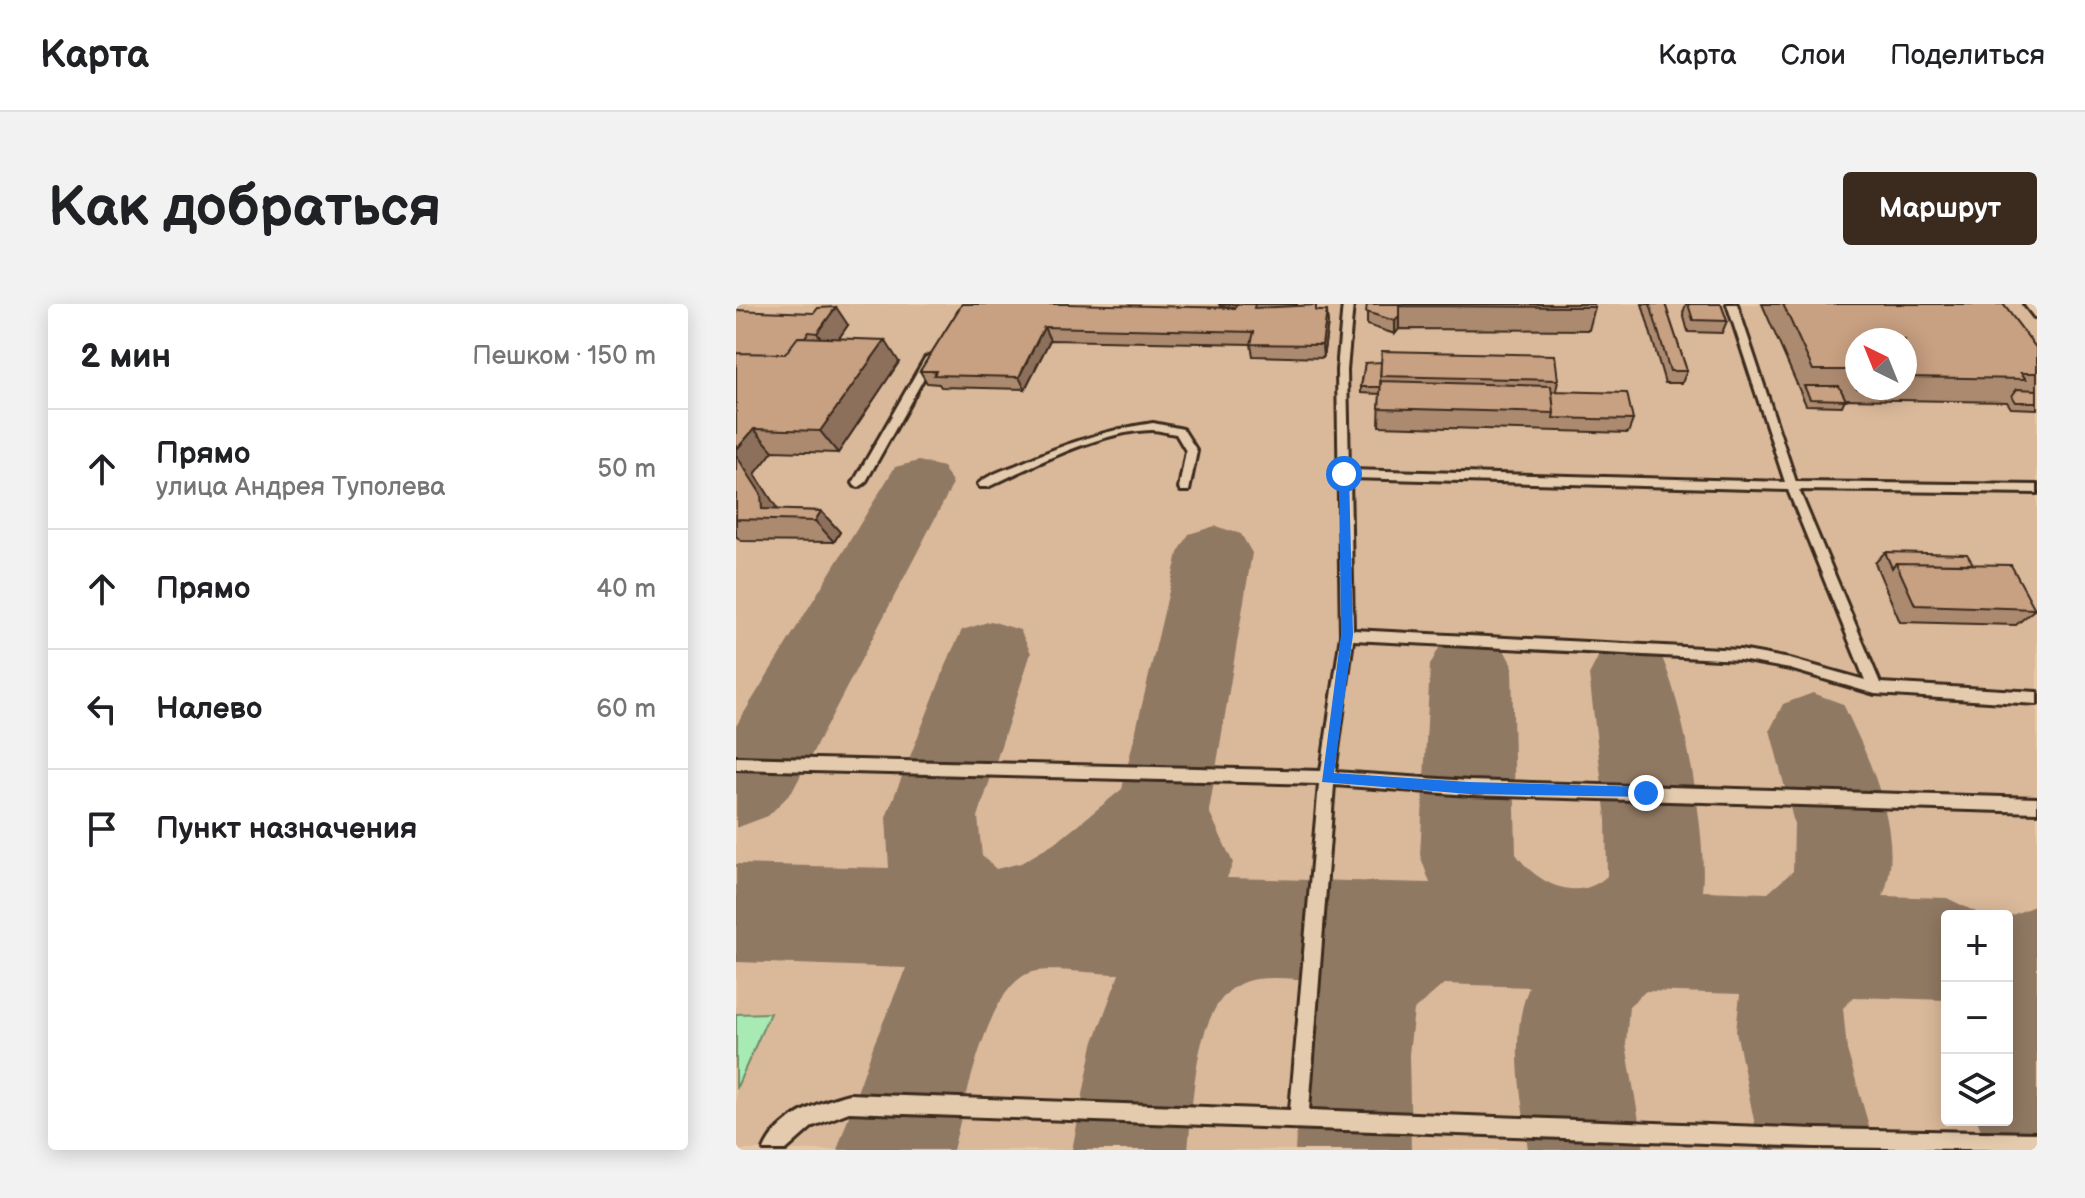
<!DOCTYPE html>
<html lang="ru">
<head>
<meta charset="utf-8">
<style>
	body { margin:0; font-family:"Balsamiq Sans",sans-serif; background:#f2f2f2; color:#202124 }
	.controls { position:absolute; right:24px; bottom:24px; display:grid; overflow:hidden; border-radius:8px; box-shadow:0 4px 20px #0003 }
	.controls button { width:72px; height:72px; display:grid; place-items:center; padding:0; border:0; border-bottom:2px solid #e0e0e0; background:#fff; color:#202124; font:40px sans-serif }
	.compass { position:absolute; left:1109px; top:24px; width:72px; height:72px; border-radius:50%; background:#fff; box-shadow:0 4px 20px #0003; rotate:317deg }
	.stop { position:absolute; width:24px; height:24px; margin:-18px; border:6px solid #1a73e8; border-radius:50%; background:#fff }
	.stop.end { background:#1a73e8; border-color:#fff; box-shadow:0 2px 8px #0008 }
	.list { margin:0; padding:0; list-style:none }
	h2 { display:flex; justify-content:space-between; align-items:center; height:104px; margin:0; padding:0 32px; font-size:34px }
	h2 small { font-size:26px; font-weight:400; color:#757577 }
	.list li { display:grid; grid-template-columns:52px 1fr auto; gap:24px; align-items:center; box-sizing:border-box; height:120px; padding:0 32px; border-top:2px solid #e0e0e0 }
	.list b { display:block; font-size:30px; white-space:nowrap }
	.list p { margin:0; font-size:26px; white-space:nowrap; color:#757577 }
	.list em { font-size:26px; font-style:normal; color:#757577 }
	.icon { flex:none; width:44px; height:44px; fill:none; stroke:currentColor; stroke-width:2; stroke-linecap:round; stroke-linejoin:round }
	.map { position:relative; flex:none; width:1301px; height:846px; overflow:hidden; border-radius:8px }
	header { display:flex; align-items:center; gap:48px; box-sizing:border-box; height:112px; padding:0 40px; background:#fff; border-bottom:2px solid #e0e0e0 }
	header strong { font-size:38px }
	nav { display:flex; gap:44px; margin-inline-start:auto; font-size:28px }
	.intro { display:flex; align-items:center; justify-content:space-between; box-sizing:border-box; height:192px; padding:0 48px }
	h1 { margin:0; font-size:56px }
	.button { padding:20px 36px; border-radius:8px; background:#3b2a1e; color:#fff; font-size:28px; font-weight:700 }
	main { display:flex; gap:48px; padding:0 48px }
	aside { flex:1; background:#fff; border-radius:8px; box-shadow:0 4px 20px #0003 }
	.map>svg:first-child { display:block }
	.built { fill:#dab99a; fill-rule:evenodd }
	.green { fill:#a8eab4; stroke:#728a69; stroke-width:2 }
	.lines { fill:none; stroke-linecap:round; stroke-linejoin:round }
	.taxiway { fill:#907964; fill-rule:evenodd }
	.lane-casing { stroke:#3b2a1e; stroke-width:6 }
	.lane { fill:#e5cbad; fill-rule:evenodd }
	.wall { fill:#ac8a70; stroke:#3b2a1e; stroke-width:2; fill-rule:evenodd }
	.shaded-wall { fill:#8c705b; stroke:#3b2a1e; stroke-width:2 }
	.building { fill:#c8a082; stroke:#3b2a1e; stroke-width:2 }
	.route { fill:#1a73e8 }
</style>
</head>
<body>
<header>
<strong>Карта</strong>
<nav><a>Карта</a><a>Слои</a><a>Поделиться</a></nav>
</header>
<div class="intro"><h1>Как добраться</h1><a class="button">Маршрут</a></div>
<main>
<aside>
<h2>2 мин<small>Пешком · 150 m</small></h2>
<ul class="list">
<li><svg class="icon" aria-label="ahead" viewBox="0 0 24 24"><path d="M12 20V5M6 11l6-6 6 6"/></svg><div><b>Прямо</b><p>улица Андрея Туполева</p></div><em>50 m</em></li>
<li><svg class="icon" aria-label="ahead" viewBox="0 0 24 24"><path d="M12 20V5M6 11l6-6 6 6"/></svg><div><b>Прямо</b></div><em>40 m</em></li>
<li><svg class="icon" aria-label="left" viewBox="0 0 24 24"><path d="M17 20v-9H6M10 6l-5 5 5 5"/></svg><div><b>Налево</b></div><em>60 m</em></li>
<li><svg class="icon" aria-label="arrive" viewBox="0 0 24 24"><path d="M6 21V4h12l-3 4 3 4H6"/></svg><div><b>Пункт назначения</b></div></li>
</ul>
</aside>
<div class="map">
<svg width="1301" height="846" viewBox="0 0 1301 846">
	<rect width="100%" height="100%" fill="#e6c8a9"/>
	<filter id="ink" filterUnits="userSpaceOnUse"><feTurbulence type="fractalNoise" baseFrequency=".0125" numOctaves="2"/><feDisplacementMap in="SourceGraphic" scale="16" xChannelSelector="R" yChannelSelector="G"/><feConvolveMatrix kernelMatrix="1 2 1 2 8 2 1 2 1" color-interpolation-filters="sRGB"/></filter>
	<g filter="url(#ink)">
		<path class="built" d="M0 0H1301V846H0ZM1121 36H1169V84H1121ZM1211 612H1271V816H1211Z"/>
		<path class="green" d="M34 709 0 785V710Z"/>
		<g class="lines">
			<path class="taxiway" d="M183 157 207 163 217 180 56 488 32 512 0 524V422L159 163Z
				M479 222 505 230 516 249 473 507 497 559 491 574 694 579 684 551 694 361 706 338 735 328 764 338 776 361 780 550C800 579 841 600 871 572L870 515 853 371 865 347 894 337 923 347C947 395 972 533 966 587L1032 589 1057 567 1058 519 1034 426 1047 400 1077 389 1107 400C1133 454 1171 533 1147 592L1211 594 1248 612H1211V696L1118 693 1107 704 1111 746 1140 846H1024L1000 727 1004 690 910 687 893 702 890 740 908 846H792C786 792 772 735 793 683L708 680 678 706 673 750 675 846H559L567 725 583 676C563 676 541 672 521 675 456 682 458 797 452 846H336L357 740 383 670C364 670 312 663 296 668 249 682 229 804 217 846H101L138 740 170 664 0 658V560L153 564 150 513 215 349 226 326 255 317 284 326 295 349 242 513 246 552 260 565 285 559 321 538 386 485 442 249 453 230Z
				M1301 601V846H1253L1241 816H1271V613Z"/>
			<defs>
				<path id="lane" d="M607 0H617L611 66 613 166 1049 178 991 0H1001L1060 178 1301 181V189L1063 186 1144 379 1301 388V400L1139 390 1054 365 1004 356 617 336 599 468 733 477 1301 494V508L733 491 598 481 573 806 1079 825 1301 829V846L1079 843 113 808 77 822 50 846H28C41 814 82 798 113 790L554 806 583 480 0 465V453L585 467 605 331 601 66ZM614 174 1052 186 1129 376 1054 355 1004 346 617 326Z
					M1288 0H1298L1301 5V14L1298 13Z
					M194 51 199 54 129 179 123 183 119 182 117 179 189 54Z
					M417 119 447 125 461 147 453 187H445L443 184 450 147 440 130C432 129 423 126 416 126 364 127 298 161 252 183H244L242 180C252 171 268 166 281 161 325 141 369 126 417 119Z"/>
			</defs>
			<use href="#lane" class="lane-casing"/>
			<use href="#lane" class="lane"/>
		</g>
		<path class="wall" d="M226 0 499 4 500 3 484 2 483 0H561V2L581 7 592 19 587 54 517 52 515 40 314 36 289 85 205 83 203 80 191 79 184 67Z
			M631 0 859 3 853 26 663 25 659 30 631 21Z
			M906 0H929L951 67 946 79H929Z
			M950 0H985L991 17 986 29 952 28 947 9Z
			M1026 0H1267L1301 45V105L1275 104 1271 98 1109 95 1106 102 1070 101ZM1121 36H1169V84H1121Z
			M0 6 112 21 103 34 163 58 102 149 37 147 19 170 41 206 85 207 104 228 98 238 5 237 0 232Z
			M629 59 822 76 820 87 897 116 892 129 643 122 644 90 625 89V83Z
			M1149 248 1237 260 1299 305 1280 321 1164 318 1139 259Z"/>
		<path class="shaded-wall" d="M100 3 112 21 94 47 81 29Z
			M591 7 592 19 587 54 586 41Z
			M663 12V25L659 30V17Z
			M308 23 314 36 289 85 283 73Z
			M149 36 163 58 102 149 84 127Z
			M18 125 37 147 19 170 46 212 26 205 0 151V146Z
			M85 207 104 228 98 238 79 217Z"/>
		<path class="building" d="M226 0H332L499 4 500 0H519L518 4 580 1V7H591L586 41 515 40 518 28 308 23 283 73 198 71 200 67H184Z
			M631 0H663V12L659 17 630 8Z
			M663 0H858L859 3 663 2Z
			M914 0H929L951 67H934Z
			M952 0H985L991 17 957 16Z
			M1047 0H1267L1301 45V69H1285L1290 75 1169 73V36H1121V73L1116 72 1113 66H1077Z
			M100 3 81 29 73 28 69 33H62L49 50 0 49V6L78 9 82 4Z
			M62 33 149 36 84 127 18 125 0 146V49L49 50Z
			M646 47 819 51 822 76 644 72Z
			M645 58 644 83H625L629 59Z
			M645 77 815 82 818 109 643 104Z
			M1068 82H1103L1110 96 1074 95Z
			M1281 85 1301 86V98H1280L1276 92Z
			M816 87 891 89 897 116 817 114 818 109Z
			M0 151 25 190 26 205 85 207 79 217 0 215Z
			M1149 248 1231 250 1237 260 1160 259 1156 264Z
			M1160 259 1275 261 1299 305 1179 301Z"/>
	</g>
	<path class="route" d="M608 167 613 170 617 331 598 469 733 478 910 483 915 485V493L733 490 586 478 605 331 603 170Z"/>
</svg>
<div class="controls">
<button>+</button>
<button>−</button>
<button><svg class="icon" aria-label="layers" viewBox="0 0 24 24"><path d="M12 4l9 5-9 5-9-5zM3 14l9 5 9-5"/></svg></button>
</div>
<svg class="compass" viewBox="-18 -18 36 36"><path d="M0-13l5 13h-10z" fill="#e53935"/><path d="M0 13l5-13h-10z" fill="#757577"/></svg>
<div class="stop" style="left:608px;top:170px"></div>
<div class="stop end" style="left:910px;top:489px"></div>
</div>
</main>
</body>
</html>
